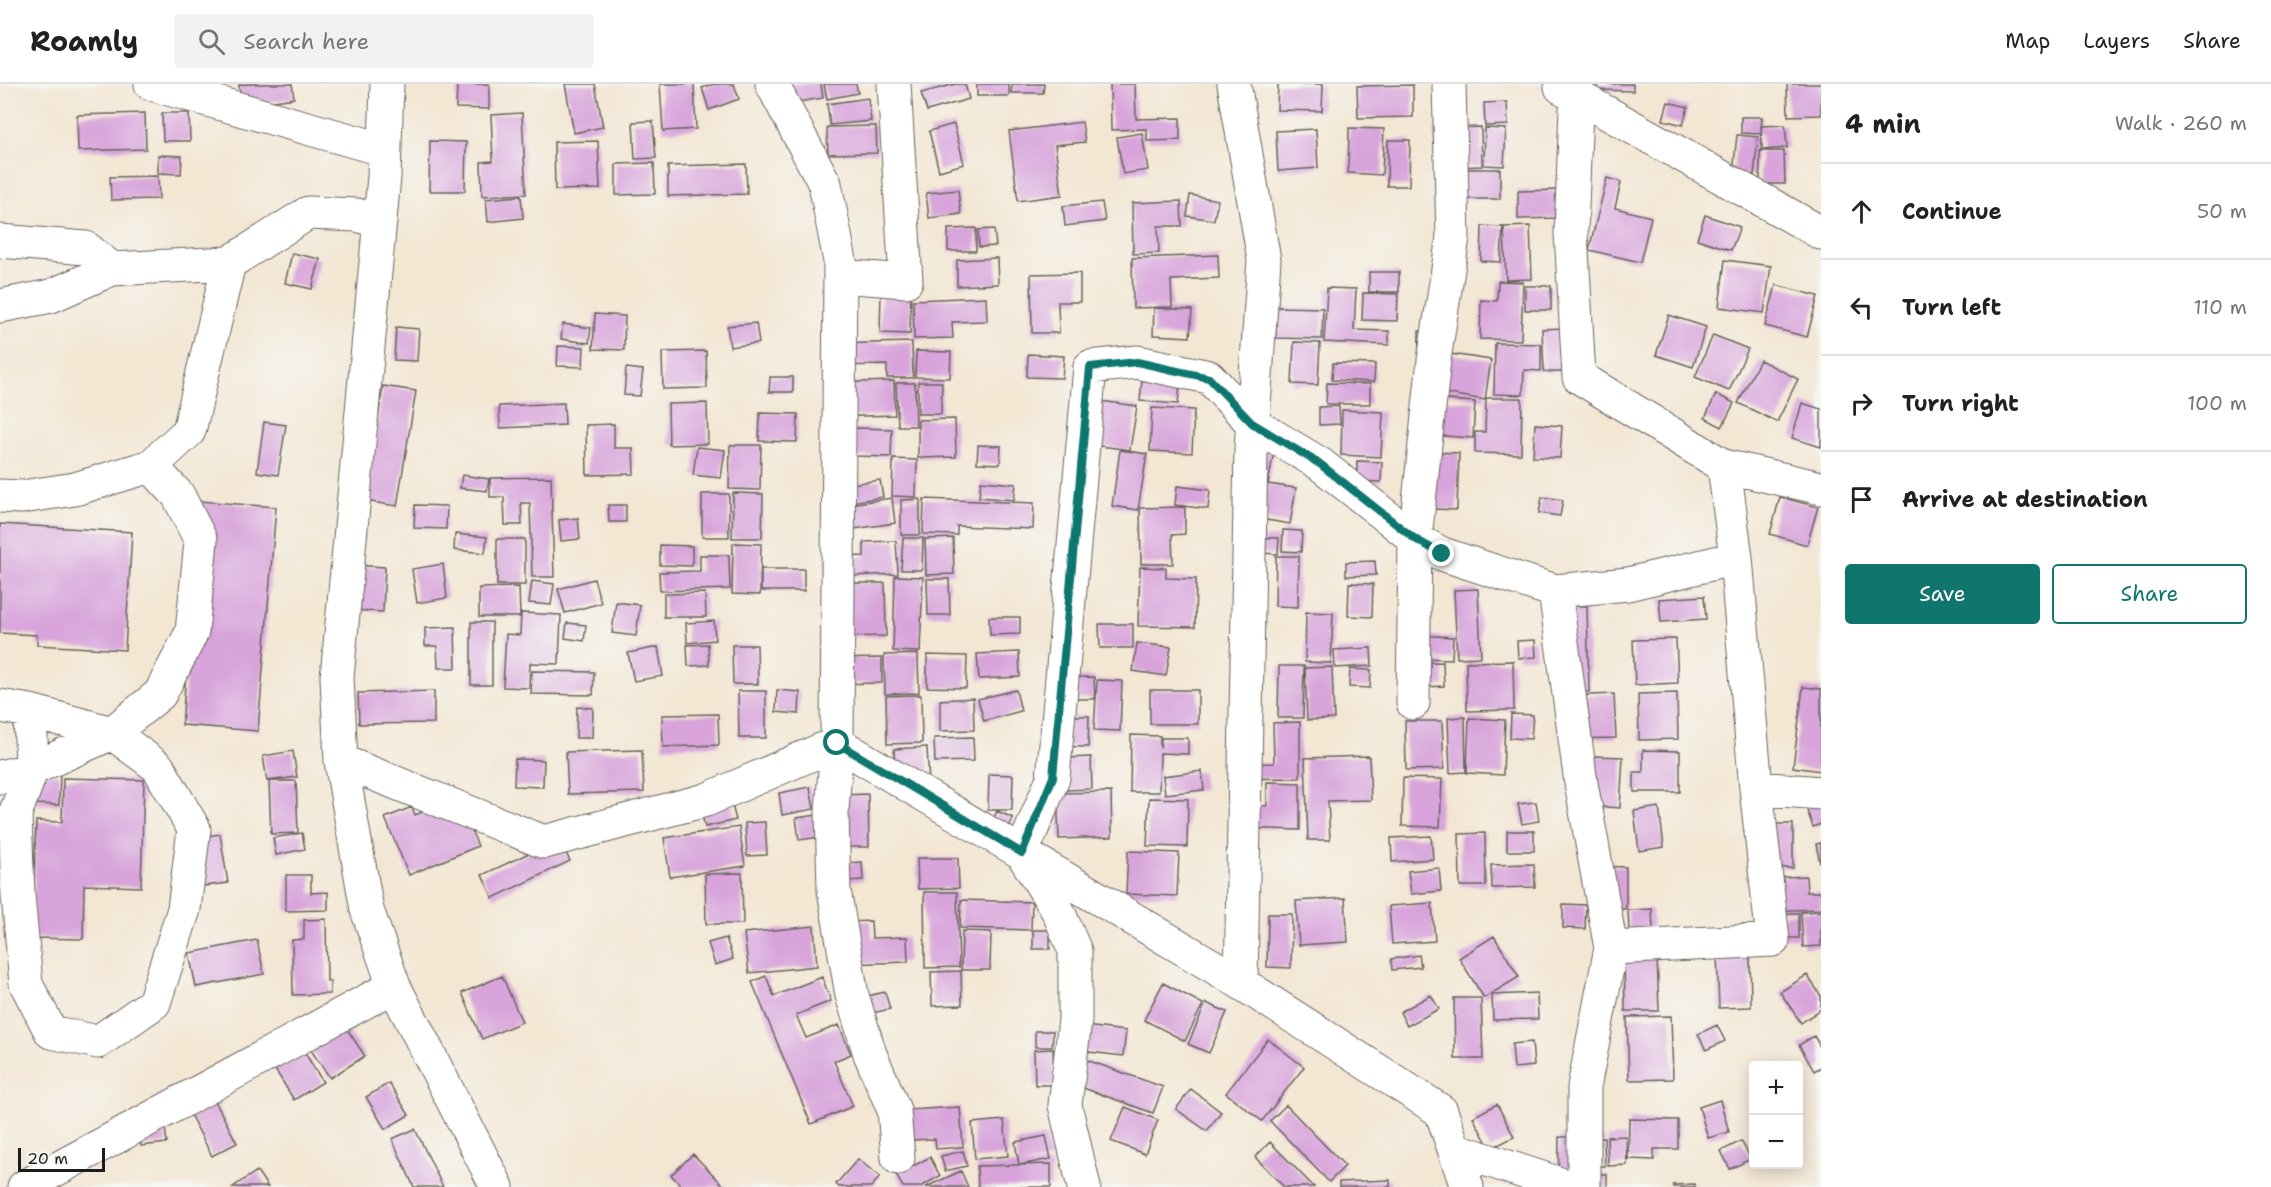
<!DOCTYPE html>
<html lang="en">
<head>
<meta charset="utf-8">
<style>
	body { margin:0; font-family:"Shantell Sans",sans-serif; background:#f2f2f2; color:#202124 }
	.controls { position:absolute; right:18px; bottom:18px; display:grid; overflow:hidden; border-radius:6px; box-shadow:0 3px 15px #0003 }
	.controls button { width:54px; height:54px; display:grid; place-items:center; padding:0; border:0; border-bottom:2px solid #e0e0e0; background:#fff; color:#202124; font:30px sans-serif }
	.scale { position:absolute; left:18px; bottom:15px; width:87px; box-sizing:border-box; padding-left:6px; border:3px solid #1c1c1c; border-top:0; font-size:16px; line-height:21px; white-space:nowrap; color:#1c1c1c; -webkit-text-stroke:4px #f6f6f2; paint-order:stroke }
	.stop { position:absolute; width:18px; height:18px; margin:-14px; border:4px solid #0f766e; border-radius:50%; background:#fff }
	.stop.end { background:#0f766e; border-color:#fff; box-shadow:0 2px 6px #0008 }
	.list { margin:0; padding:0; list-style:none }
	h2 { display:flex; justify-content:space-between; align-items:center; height:78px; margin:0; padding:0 24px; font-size:26px }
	h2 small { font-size:20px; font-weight:400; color:#757577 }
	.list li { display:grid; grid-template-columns:39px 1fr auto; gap:18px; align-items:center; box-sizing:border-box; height:96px; padding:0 24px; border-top:2px solid #e0e0e0 }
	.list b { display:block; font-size:22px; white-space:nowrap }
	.list em { font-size:20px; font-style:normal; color:#757577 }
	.actions { display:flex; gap:12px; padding:18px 24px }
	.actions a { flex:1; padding:14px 0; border:2px solid #0f766e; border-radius:6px; text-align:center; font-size:21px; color:#0f766e }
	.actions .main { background:#0f766e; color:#fff }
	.icon { flex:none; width:33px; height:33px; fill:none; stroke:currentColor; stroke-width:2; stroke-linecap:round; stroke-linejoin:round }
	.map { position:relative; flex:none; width:1821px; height:1103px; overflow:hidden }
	header { display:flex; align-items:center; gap:36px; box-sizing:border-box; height:84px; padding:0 30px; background:#fff; border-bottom:2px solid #e0e0e0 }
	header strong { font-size:28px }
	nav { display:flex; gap:33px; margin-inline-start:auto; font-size:21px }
	.search { width:420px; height:54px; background:#f2f2f2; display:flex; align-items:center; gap:15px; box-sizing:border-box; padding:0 21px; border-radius:6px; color:#757577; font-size:22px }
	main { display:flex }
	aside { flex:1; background:#fff }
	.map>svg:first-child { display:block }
	.building { fill:#d8a4db }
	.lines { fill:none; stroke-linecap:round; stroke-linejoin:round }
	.minor-casing { stroke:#67635c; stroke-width:35 }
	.minor { stroke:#fff; stroke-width:33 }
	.route { stroke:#0f766e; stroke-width:8 }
</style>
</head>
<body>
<header>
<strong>Roamly</strong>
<div class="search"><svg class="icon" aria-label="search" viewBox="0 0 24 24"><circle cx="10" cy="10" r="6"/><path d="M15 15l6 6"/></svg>Search here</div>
<nav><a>Map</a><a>Layers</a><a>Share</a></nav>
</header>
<main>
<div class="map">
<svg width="1821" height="1103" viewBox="0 0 1821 1103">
	<rect width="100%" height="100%" fill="#f6f6f2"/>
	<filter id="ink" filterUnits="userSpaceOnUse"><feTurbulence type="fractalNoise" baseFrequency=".0167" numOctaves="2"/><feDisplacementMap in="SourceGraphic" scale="12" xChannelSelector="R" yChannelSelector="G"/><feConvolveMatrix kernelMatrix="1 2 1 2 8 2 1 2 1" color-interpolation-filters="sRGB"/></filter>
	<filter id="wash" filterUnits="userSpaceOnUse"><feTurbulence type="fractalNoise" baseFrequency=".008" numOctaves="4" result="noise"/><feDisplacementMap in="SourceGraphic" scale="24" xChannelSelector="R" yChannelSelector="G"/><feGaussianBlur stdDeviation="1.35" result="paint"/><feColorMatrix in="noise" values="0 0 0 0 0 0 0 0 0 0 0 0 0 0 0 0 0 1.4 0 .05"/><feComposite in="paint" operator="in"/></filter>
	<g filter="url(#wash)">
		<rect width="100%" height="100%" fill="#f3e6d3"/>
		<g id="blocks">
			<path class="building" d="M248 0H292L294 14 242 22 239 1Z
				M457 0H489V25L456 24Z
				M565 0H595L603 43 574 49Z
				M660 0H694L696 45 663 47Z
				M714 0H734L739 15 709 26 702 4Z
				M783 0H821L823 14 786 20Z
				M824 0H856L858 9 827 15Z
				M955 0H965L969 15 927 27 921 9Z
				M977 0H1009V12H977Z
				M1012 0H1044L1043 9H1011Z
				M1110 0H1135L1136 35 1180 34V56L1147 57V45L1111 46Z
				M1278 0H1323L1322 27 1277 26Z
				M1597 0H1633V7L1597 6Z
				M1787 0H1821V31L1788 32Z
				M1413 1V33L1358 34 1357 2Z
				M868 14 871 37 830 41 827 20Z
				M1507 18 1508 41 1485 42 1484 19Z
				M1668 18 1688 23 1683 41 1663 36Z
				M145 29 146 65 78 67 77 31Z
				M162 29H189L190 57H163Z
				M522 29 526 110 482 112 481 78 493 77 491 31Z
				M1741 33H1762L1761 50 1741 49Z
				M653 37 656 74 635 75 633 38Z
				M1082 38 1085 58 1055 61 1062 111 1018 117 1009 47Z
				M954 40 964 80 939 87 929 47Z
				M1785 41 1787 64 1762 66 1761 42Z
				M876 42 877 69 828 70 827 43Z
				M1481 43 1482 82 1436 84 1435 44Z
				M1349 44 1384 45 1382 91 1348 89Z
				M1485 44 1506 45 1504 82 1484 81Z
				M1316 45 1318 84 1278 87 1276 47Z
				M1142 49 1148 86 1123 90 1117 53Z
				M1737 51 1758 53 1754 91 1733 89Z
				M1388 56H1410L1409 102H1387Z
				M430 57 466 58 465 107H429Z
				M598 57 600 105 555 106 554 58Z
				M1760 67H1784L1785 100H1760Z
				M158 71 182 72 181 90 158 89Z
				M654 79 655 110 616 111V80Z
				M746 80 747 110 668 112V82Z
				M1453 85H1500V115H1453Z
				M158 92 159 115 111 116 110 93Z
				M1607 94 1621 98 1615 124 1651 133 1640 178 1589 166Z
				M958 106 961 130 929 134 926 109Z
				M1559 106 1560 134 1518 135V107Z
				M1190 111 1218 116 1214 136 1187 132Z
				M521 112 523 134 488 138 486 115Z
				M1181 117 1182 142H1158L1159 169 1133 170 1132 119Z
				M1102 118 1105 137 1065 142 1063 122Z
				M1705 131 1740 143 1731 166 1697 155Z
				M1482 142 1503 143 1501 178 1481 177Z
				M1530 142 1532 195 1506 196 1504 143Z
				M976 144V167H948V145Z
				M994 145 996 162 979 163 978 146Z
				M292 169 320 175 312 205 285 199Z
				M1218 171 1219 194 1171 196 1172 223 1133 224 1132 174Z
				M997 174 998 200 957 202V176Z
				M1725 176 1771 182 1764 229 1719 223Z
				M1369 188H1399V208H1369Z
				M1080 189V218H1058L1059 249H1032L1031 190Z
				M1498 197 1523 198 1521 256 1480 255 1481 216 1497 217Z
				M1776 201 1818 212 1807 253 1765 242Z
				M1525 202H1551V226H1525Z
				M1327 204 1356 205 1354 246 1389 247V261L1324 258Z
				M881 207 911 208 910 250 880 249Z
				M1363 209 1398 210 1397 237 1362 236Z
				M986 213 987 237 952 238 953 254 914 255 913 216Z
				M1276 223 1323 224 1322 255 1276 254Z
				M1154 224 1192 226 1190 253 1153 251Z
				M595 230 625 232 624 266 593 265Z
				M1669 231 1706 243 1693 283 1656 271Z
				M756 239 759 259 730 263 727 242Z
				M563 240 591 244 589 259 561 255Z
				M396 243 419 245 417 277 394 276Z
				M1565 244 1566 288H1544L1542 245Z
				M1419 247 1440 248 1444 269 1491 276 1485 316 1437 308 1418 303Z
				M1713 251 1748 265 1729 307 1695 293Z
				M912 258 913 294H887V281L830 282 829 260Z
				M1294 258 1320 259 1318 301 1292 300Z
				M1495 259 1541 260V287L1524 286 1523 311 1494 310Z
				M558 262 584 263 583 283 557 282Z
				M706 267 707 304 663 305 662 268Z
				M916 267 951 268 950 294 915 293Z
				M1028 270 1064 272 1062 294 1027 293Z
				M1760 276 1798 295 1777 338 1738 319Z
				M1333 279 1375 280 1374 298 1332 296Z
				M626 284 643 286 640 312 624 311Z
				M770 293H793V308H769Z
				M1142 296 1180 300 1178 320 1140 317Z
				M894 297 895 331 830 333 829 299Z
				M918 298H942L941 330H918Z
				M896 299H915L916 342H898Z
				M1327 299 1370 300V320H1326Z
				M383 302 416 307 397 422 365 417Z
				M1716 310 1734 319 1722 343 1705 334Z
				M1486 314H1522L1521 370 1475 369V348H1485Z
				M1432 315 1475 318 1473 354 1430 351Z
				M1093 316 1137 322 1130 366 1086 360Z
				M564 319 565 341 500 344 499 322Z
				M707 319 708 360 669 361 668 320Z
				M1802 319 1821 325V363L1792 354Z
				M1339 322 1340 340 1319 341V323Z
				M1152 324 1194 326 1192 369 1150 367Z
				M1342 326 1383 328 1381 373 1341 371Z
				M760 329 798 330 797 358 759 357Z
				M955 335 956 373 918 374V336Z
				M264 338 286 341 278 391 257 388Z
				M614 340V364H633L634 390 587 391 586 341Z
				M1535 340 1562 342 1560 374 1533 373Z
				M855 344 892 345 891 373 854 372Z
				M730 361H761L760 406 729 405Z
				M978 361 1001 362 1000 380 977 379Z
				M1244 362 1274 367 1268 400 1296 404 1290 440 1255 434Z
				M697 363 725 366 721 394 693 391Z
				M1120 366 1147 370 1138 426 1112 422Z
				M1411 367 1459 369 1457 426 1409 424Z
				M893 375 917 376 916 413 892 412Z
				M1357 377 1382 378 1381 398 1357 397Z
				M462 391 489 395 487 407 460 404Z
				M551 393 554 493H532L530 419H521L522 441H505L504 413H490V394Z
				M880 396 883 413 832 421 829 403Z
				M981 397 1016 400 1014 416 979 413Z
				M1177 402 1210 406 1208 425 1175 421Z
				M733 409 763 410 762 454H732Z
				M702 410H729V453H702Z
				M1542 413 1563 416 1560 432 1539 429Z
				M1780 413 1818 423 1807 461 1770 450Z
				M892 414 895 439 847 446 843 421Z
				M920 415V451H901V416Z
				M924 415 1034 419 1033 445 957 442V451L923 450Z
				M199 417 276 423 258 647 182 641Z
				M415 421 447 422 446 445 414 444Z
				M608 421H626V438H609Z
				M1185 423V450L1172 451 1173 480H1141L1140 424Z
				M578 434 580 455 561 457 559 436Z
				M0 440 132 448 125 566 37 561V551L0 549Z
				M1283 446 1302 447 1301 468 1282 467Z
				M455 450 487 453 485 469 454 466Z
				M1238 453 1279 454 1278 470 1237 468Z
				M903 454H923L922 486H901Z
				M953 454 954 490 926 491 925 455Z
				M497 455H525V501H497Z
				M896 457 898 490 826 493 825 474 864 472V458Z
				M733 459 761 460 760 511 732 510Z
				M660 461 692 462V482L660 481Z
				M700 471H729L730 505 660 507 659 488 700 487Z
				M1276 472H1299L1298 523 1275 522Z
				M1375 477 1376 491 1346 492V478Z
				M443 480 447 514 417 519 412 485Z
				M353 481 385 483 383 528 351 526Z
				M1140 483 1166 484V494L1196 495 1195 543 1138 542Z
				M761 485H804V507H761Z
				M895 492 923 493 920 568 893 567Z
				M594 495 601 519 565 529 558 505Z
				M927 495H949L950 531H928Z
				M532 497 554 500 551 521 529 519Z
				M843 499H885L886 552 843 553Z
				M1349 499 1373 500 1372 533 1348 532Z
				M519 503 520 533H479V504Z
				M1478 505 1481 573 1457 574 1454 506Z
				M705 509 706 533H664V510Z
				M1704 512 1706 535 1661 538 1659 515Z
				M616 518 640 521 636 552 612 549Z
				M1561 522H1587L1589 608 1563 609Z
				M1306 528 1333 529 1331 579 1305 578Z
				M521 529 561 531 559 580 530 579 529 604 503 603 506 550 520 551Z
				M989 533H1020V550L990 551Z
				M714 537 715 556 687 559 686 539Z
				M471 538H492V601H471Z
				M567 539 586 541 584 557 565 554Z
				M1099 540H1133V564H1100Z
				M455 543 456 584H438L437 562H425V544Z
				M1415 551 1453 553 1452 575 1414 574Z
				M1676 555 1678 599 1635 601 1633 556Z
				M1535 556 1536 573 1518 574 1517 557Z
				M1137 559 1171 563 1166 592 1133 587Z
				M708 560 709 581 688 582 687 561Z
				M732 561H757L758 600H733Z
				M658 563 663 592 634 597 628 569Z
				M1371 564 1372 582 1335 584 1334 566Z
				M1019 568 1020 593 979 595 977 570Z
				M918 570 919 609 885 610 884 571Z
				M927 571 967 572 966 604 927 603Z
				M882 574V599L831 600V575Z
				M1513 577 1514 626 1467 627 1466 578Z
				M1443 578 1444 602 1403 604 1402 579Z
				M1279 582H1304L1303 634H1278Z
				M1332 583 1334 635 1307 636 1305 584Z
				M1350 585 1371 586 1370 604 1349 603Z
				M532 587 594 588 593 611 531 610Z
				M1094 593 1095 615H1052L1051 594Z
				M1097 596 1122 597 1120 647 1094 646Z
				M1803 603 1821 605V687L1793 683Z
				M777 606 800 608 799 630 776 628Z
				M1016 606 1021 627 984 637 978 615Z
				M1150 606H1198V640H1150Z
				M434 607V639L359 640 358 609Z
				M738 607H766V654H739Z
				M1677 609 1678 655 1639 656 1638 610Z
				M1614 610 1616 654 1568 655 1566 612Z
				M921 611 922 659 887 660 886 612Z
				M973 614 974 646 940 647V616Z
				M577 623 593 624 592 654H576Z
				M718 630 719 661 663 663 662 631Z
				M1511 630 1533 631 1531 655 1510 654Z
				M1045 632H1089L1088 663 1044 662Z
				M1465 633 1466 688 1450 689 1448 634Z
				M1469 634 1505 636 1503 691 1467 689Z
				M1405 637H1442L1444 685 1406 686Z
				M1300 638V694L1235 695V680L1274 679 1273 639Z
				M1131 651 1160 652V664L1161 654H1188V670L1160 669 1159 708H1130Z
				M973 653 974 677 935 678 934 654Z
				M927 663 929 700 896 702 894 665Z
				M642 666 644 708 568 710 566 668Z
				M1643 666 1680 667V708H1634V688H1643Z
				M293 667 297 693 267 697 263 672Z
				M1369 672 1371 716 1328 717 1330 756H1308L1305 674Z
				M1594 672 1623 673 1620 724 1592 722Z
				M1091 673 1092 705 1041 707 1040 675Z
				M515 675 544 676 543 703 514 702Z
				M1202 687 1204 706 1165 710 1163 692Z
				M37 689 60 690 59 721 35 720Z
				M989 690 1013 691 1012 726H988Z
				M63 694 144 696 141 803 84 801 83 855 32 854 36 737 62 738Z
				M1403 694 1442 695 1440 743 1402 742Z
				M269 697H296L298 749 271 750Z
				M1267 698 1300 699V746L1236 744V721L1267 722Z
				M727 703 736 736 705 743 697 711Z
				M810 703 814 725 782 731 779 709Z
				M1111 708 1112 753 1059 755 1057 709Z
				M868 710 869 763H841L840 711Z
				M1821 712V740L1813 743 1804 718Z
				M457 713 478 762 409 791 385 734 412 723 415 731Z
				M1149 714 1188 715 1187 763 1147 762Z
				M1536 718 1539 737 1522 740 1518 720Z
				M1659 723 1664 763 1639 767 1634 727Z
				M997 727 1013 734 1005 754 988 747Z
				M817 731 820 753 799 756 796 734Z
				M765 738 767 771 747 772 745 739Z
				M1762 740H1793V784L1762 783Z
				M739 743 745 782 670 793 664 754Z
				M1507 747H1534V767H1507Z
				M302 749 305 765 276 771 273 754Z
				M1485 749 1486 802H1460L1459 750Z
				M220 750 228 799 188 804 181 756Z
				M1431 752 1433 775 1392 778 1391 754Z
				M559 755 570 777 493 814 482 791Z
				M1821 759V779H1820L1816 760Z
				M1128 767 1179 769 1177 812 1126 810Z
				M917 774H958L959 804 918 805Z
				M862 778 863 796 846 797 845 779Z
				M1534 780 1535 803 1492 804 1491 781Z
				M1597 782 1626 783V825H1596Z
				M1439 784 1441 807 1411 810 1408 787Z
				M742 789 743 840H706L705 790Z
				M286 791H311V809L328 808V826L286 827Z
				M1806 792 1807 808H1821V825L1767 827 1766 794Z
				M924 808H957L959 883 925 884Z
				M1345 814 1348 858 1299 861 1296 817Z
				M961 816 1032 818 1031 846 960 844Z
				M1432 819 1435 857 1392 860 1389 822Z
				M1563 820 1586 821 1585 845 1563 844Z
				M1652 825 1653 846 1629 847 1628 826Z
				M1821 827V862L1803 863 1801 828Z
				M1783 829H1799V854H1783Z
				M1268 830H1292L1291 884 1267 883Z
				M326 835 327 897H330V910L293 911 292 856 304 855V836Z
				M871 837 872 854 907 853 908 878 848 880 847 838Z
				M814 842 817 882 749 889 744 849Z
				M1033 846H1050V865H1033Z
				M962 847 991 848 990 886H961Z
				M1494 852 1519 893 1484 914 1459 874Z
				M726 854 733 875 715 881 708 859Z
				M257 856 264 890 196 903 189 869Z
				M1750 870 1751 923 1719 924 1717 871Z
				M1419 871 1421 883 1392 886 1391 875Z
				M1657 872 1659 927H1625L1624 873Z
				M961 887 962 921 932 922 931 888Z
				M1807 891 1821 912V925L1801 939 1780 908Z
				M502 892 522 938 482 955 462 909Z
				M766 892 774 912 822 893 831 917 796 931 806 954 839 941 851 970 834 977 853 1022 811 1040 752 898Z
				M1163 899 1203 920 1185 957 1144 936Z
				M885 908 890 925 868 930 863 913Z
				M1537 909 1538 935 1493 936 1492 911Z
				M1431 911 1439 925 1407 942 1400 928Z
				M1454 914H1481L1483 975H1455Z
				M1206 919 1227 928 1209 969 1188 960Z
				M1671 932 1673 995 1629 996 1627 933Z
				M1717 941 1725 957 1706 966 1698 950Z
				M345 942 365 972 330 994 310 965Z
				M1085 942 1126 947 1123 972 1081 967Z
				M1035 947H1053L1052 963H1035Z
				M1814 952 1821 964V983L1814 987 1799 961Z
				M1268 955 1304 983 1262 1037 1226 1009Z
				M1532 958 1534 982 1514 984 1512 960Z
				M300 961 323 998 294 1016 271 979Z
				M1053 965 1054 1001H1035L1034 966Z
				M1084 975 1163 1003 1153 1029 1075 1001Z
				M389 999 409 1031 385 1045 366 1013Z
				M208 1004 237 1059 212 1072 183 1017Z
				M1191 1005 1221 1028 1207 1047 1176 1025Z
				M1720 1016 1729 1048 1708 1054 1699 1023Z
				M1497 1020 1514 1053 1490 1065 1473 1033Z
				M1286 1021 1345 1082 1329 1098 1270 1037Z
				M960 1023 963 1063 936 1065 935 1055 909 1056 907 1026Z
				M1125 1023 1158 1036 1145 1070 1111 1057Z
				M164 1033 167 1059 141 1062 138 1037Z
				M1629 1035 1678 1036V1065H1654V1076L1628 1075Z
				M1004 1036 1008 1072 975 1075 972 1039Z
				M415 1045 443 1103H414L392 1055Z
				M1046 1052 1051 1075 1019 1081 1015 1058Z
				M1626 1052 1627 1081 1608 1082 1607 1053Z
				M1559 1053H1582V1090H1607V1103H1558Z
				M1604 1054 1605 1082 1585 1083 1584 1055Z
				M1741 1057 1751 1075 1730 1085 1721 1067Z
				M1270 1058 1314 1103H1284L1255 1073Z
				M963 1067 967 1082 945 1087 941 1072Z
				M693 1070 725 1103H683L671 1091Z
				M930 1073 940 1092 920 1103H903L896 1091Z
				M858 1075 880 1093 871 1103H839L836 1100Z
				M1051 1080V1103H978L977 1082Z
				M257 1087 268 1103H233Z
				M961 1087 968 1103H926Z
				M1390 1096V1103H1339V1098Z
				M1695 1100V1103H1674L1673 1101Z"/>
		</g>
	</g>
	<g filter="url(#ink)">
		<use href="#blocks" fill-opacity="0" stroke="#67635c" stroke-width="1.5"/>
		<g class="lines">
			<defs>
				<path id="minor" d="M151 0 385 66
					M387 0 384 93 337 593 341 677 367 826 394 902 497 1103
					M772 0 825 100 840 177 837 659 832 727 834 806 852 911 870 970 894 1026 898 1074
					M1234 0 1264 176 1251 365 1241 899
					M1577 0 1571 148 1579 293 1724 382 1821 404
					M1561 3 1821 149
					M0 157 86 164 112 185
					M840 192 906 197 894 0
					M0 222 51 212 112 185 229 179 308 129 357 131 380 138
					M1724 382 1736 474 1756 704 1821 709
					M0 412 22 413 75 405 151 382 189 347 229 179
					M1555 507 1581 699 1611 864
					M1413 619 1415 455 1434 276 1453 153 1449 0
					M0 622 30 627 112 649 158 683 194 745 184 825 154 919 98 958 51 948 26 900 18 811 15 730 32 685 112 649 160 610 192 548 201 457 178 411 151 382
					M341 677 544 758 706 716 837 659 1241 899 1441 1027 1467 1103
					M0 693 32 685 30 627
					M1454 1065 1569 1103
					M24 1103 394 902
					M1084 1103 1065 1021 1075 936V867L1058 827 1022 769 1053 694 1090 283 1137 278 1209 293 1252 339 1320 380 1415 455 1442 470 1555 507 1628 500 1736 474
					M1584 1103V1003L1611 864 1773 856 1756 704"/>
			</defs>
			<use href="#minor" class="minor-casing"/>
			<use href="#minor" class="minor"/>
		</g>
	</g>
	<g class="lines" filter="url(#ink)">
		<path class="route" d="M837 659 1022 769 1053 693 1090 283 1137 278 1209 294 1252 339 1320 380 1415 455 1442 470"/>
	</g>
</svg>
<div class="controls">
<button>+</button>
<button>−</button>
</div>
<div class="scale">20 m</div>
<div class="stop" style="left:837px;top:659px"></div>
<div class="stop end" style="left:1442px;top:470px"></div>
</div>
<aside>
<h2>4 min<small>Walk · 260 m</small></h2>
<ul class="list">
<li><svg class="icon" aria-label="ahead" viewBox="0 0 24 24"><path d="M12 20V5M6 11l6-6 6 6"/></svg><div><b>Continue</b></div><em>50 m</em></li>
<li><svg class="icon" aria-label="left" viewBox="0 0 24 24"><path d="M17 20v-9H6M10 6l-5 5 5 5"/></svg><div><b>Turn left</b></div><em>110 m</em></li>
<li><svg class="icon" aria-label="right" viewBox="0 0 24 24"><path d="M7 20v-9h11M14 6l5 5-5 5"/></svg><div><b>Turn right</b></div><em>100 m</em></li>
<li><svg class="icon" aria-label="arrive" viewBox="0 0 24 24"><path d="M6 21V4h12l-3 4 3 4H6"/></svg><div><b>Arrive at destination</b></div></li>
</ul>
<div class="actions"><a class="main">Save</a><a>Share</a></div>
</aside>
</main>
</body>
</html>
